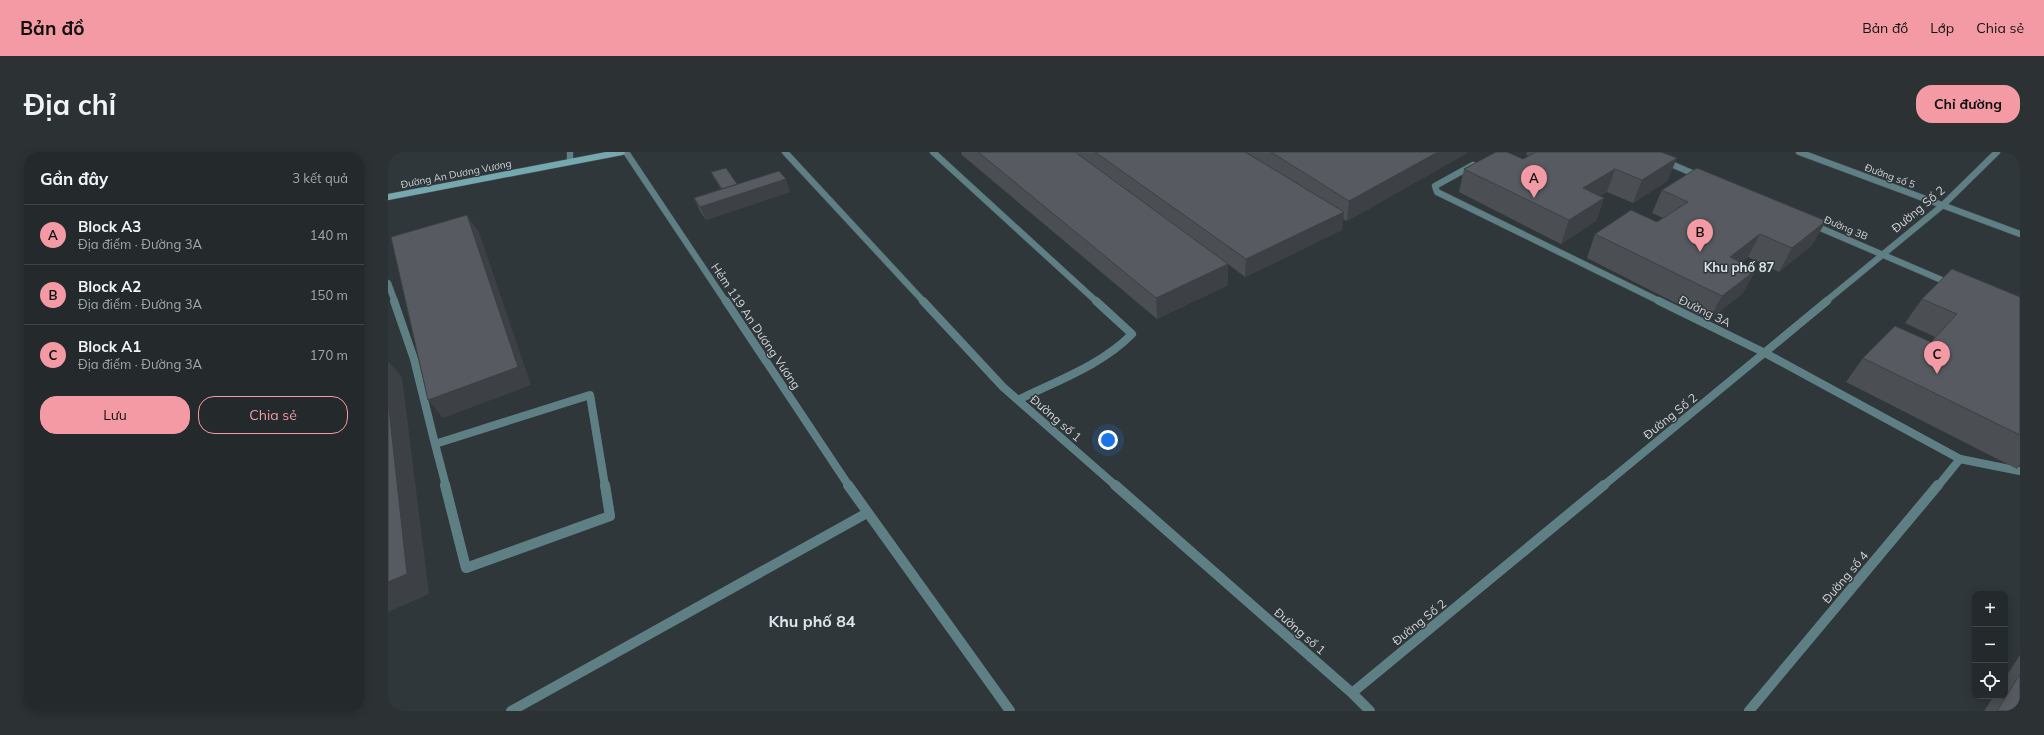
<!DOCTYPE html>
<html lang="vi">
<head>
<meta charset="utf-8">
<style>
	body { margin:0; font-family:Mulish,sans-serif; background:#2c3134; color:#f1f3f6 }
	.controls { position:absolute; right:12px; bottom:12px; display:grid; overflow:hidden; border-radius:8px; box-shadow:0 2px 10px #0003 }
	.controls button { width:36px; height:36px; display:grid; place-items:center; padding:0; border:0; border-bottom:1px solid #414548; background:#24292c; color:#f1f3f6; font:20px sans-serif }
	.you { position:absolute; left:720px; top:288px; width:14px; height:14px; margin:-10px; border:3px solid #fff; border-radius:50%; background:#1a73e8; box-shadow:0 0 0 6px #1a73e833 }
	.badge { display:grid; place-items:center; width:26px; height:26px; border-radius:50%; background:#f49aa4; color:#111; font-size:13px; font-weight:700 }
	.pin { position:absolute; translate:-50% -33px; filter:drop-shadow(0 1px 2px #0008) }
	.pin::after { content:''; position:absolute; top:21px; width:14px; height:12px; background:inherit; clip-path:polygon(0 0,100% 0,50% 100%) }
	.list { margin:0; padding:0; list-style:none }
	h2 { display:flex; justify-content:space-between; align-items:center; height:52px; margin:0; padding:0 16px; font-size:17px }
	h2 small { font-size:13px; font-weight:400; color:#a3a6a9 }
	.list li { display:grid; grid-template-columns:26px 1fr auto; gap:12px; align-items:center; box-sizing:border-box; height:60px; padding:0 16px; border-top:1px solid #414548 }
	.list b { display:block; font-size:15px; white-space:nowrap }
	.list p { margin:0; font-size:13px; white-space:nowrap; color:#a3a6a9 }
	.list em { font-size:13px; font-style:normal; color:#a3a6a9 }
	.actions { display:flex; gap:8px; padding:12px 16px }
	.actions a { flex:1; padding:9px 0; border:1px solid #f49aa4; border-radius:16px; text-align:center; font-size:14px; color:#f49aa4 }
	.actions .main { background:#f49aa4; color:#111 }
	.icon { flex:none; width:22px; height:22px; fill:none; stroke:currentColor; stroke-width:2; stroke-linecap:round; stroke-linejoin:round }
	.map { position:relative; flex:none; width:1632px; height:559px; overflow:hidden; border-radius:16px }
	header { display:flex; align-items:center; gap:24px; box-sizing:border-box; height:56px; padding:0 20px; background:#f49aa4; color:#111 }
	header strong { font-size:19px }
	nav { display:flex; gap:22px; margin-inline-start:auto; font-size:14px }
	.intro { display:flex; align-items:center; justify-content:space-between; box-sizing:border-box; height:96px; padding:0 24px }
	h1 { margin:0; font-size:28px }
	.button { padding:10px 18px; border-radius:16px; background:#f49aa4; color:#111; font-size:14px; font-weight:700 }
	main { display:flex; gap:24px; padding:0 24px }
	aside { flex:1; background:#24292c; border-radius:16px; box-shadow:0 2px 10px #0003 }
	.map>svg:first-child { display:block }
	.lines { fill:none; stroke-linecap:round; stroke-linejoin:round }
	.lane-far2-casing { stroke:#4d5357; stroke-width:7 }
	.lane-far1-casing { stroke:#4d5357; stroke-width:8 }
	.lane-casing { stroke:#4d5357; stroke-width:10 }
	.street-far2-casing { stroke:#4d5357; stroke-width:7 }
	.street-far1-casing { stroke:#4d5357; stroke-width:8 }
	.street-casing { stroke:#4d5357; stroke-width:10 }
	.secondary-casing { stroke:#4d5357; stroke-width:7 }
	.lane-far2 { stroke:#5e8084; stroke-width:6 }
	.lane-far1 { stroke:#5e8084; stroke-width:8 }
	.lane { stroke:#5e8084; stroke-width:10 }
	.street-far2 { stroke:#5e8084; stroke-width:6 }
	.street-far1 { stroke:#5e8084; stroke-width:8 }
	.street { stroke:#5e8084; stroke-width:10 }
	.secondary { stroke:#73a9af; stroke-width:6 }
	.wall { fill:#4b4e53 }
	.shaded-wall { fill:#3d4044 }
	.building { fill:#575b61; stroke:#3d4044 }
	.labels { text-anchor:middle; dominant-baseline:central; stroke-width:3; stroke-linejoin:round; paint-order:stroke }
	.far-street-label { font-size:10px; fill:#d0d4d7; stroke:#30373b }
	.street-label { font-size:12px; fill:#d0d4d7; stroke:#30373b }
	.neighbourhood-label { font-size:13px; font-weight:bold; fill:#dce5ea; stroke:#30373b }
	.near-neighbourhood-label { font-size:16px; font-weight:bold; fill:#dce5ea; stroke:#30373b }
</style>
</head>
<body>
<header>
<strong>Bản đồ</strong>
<nav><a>Bản đồ</a><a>Lớp</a><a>Chia sẻ</a></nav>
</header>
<div class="intro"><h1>Địa chỉ</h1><a class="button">Chỉ đường</a></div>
<main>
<aside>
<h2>Gần đây<small>3 kết quả</small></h2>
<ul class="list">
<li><span class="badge">A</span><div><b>Block A3</b><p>Địa điểm · Đường 3A</p></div><em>140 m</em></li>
<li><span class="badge">B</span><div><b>Block A2</b><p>Địa điểm · Đường 3A</p></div><em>150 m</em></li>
<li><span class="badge">C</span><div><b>Block A1</b><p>Địa điểm · Đường 3A</p></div><em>170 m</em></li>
</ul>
<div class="actions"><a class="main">Lưu</a><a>Chia sẻ</a></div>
</aside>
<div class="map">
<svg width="1632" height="559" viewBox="0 0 1632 559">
	<rect width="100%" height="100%" fill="#30373b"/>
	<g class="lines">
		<defs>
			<path id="lane-far2" d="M182 0V9
				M0 131 7 150"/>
			<path id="lane-far1" d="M6 149 26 207 47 292
				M47 292 58 334
				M47 292 202 243 217 334"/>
			<path id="lane" d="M57 333 78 416 222 364 217 333
				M123 559 479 361"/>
			<path id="street-far2" d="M238 0 338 150
				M397 0 536 150
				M545 0 709 150
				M1411 0 1632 82
				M1276 9 1311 24
				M1085 13 1047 34 1049 40 1273 150
				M1423 72 1563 132
				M1437 150 1555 53 1609 0"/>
			<path id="street-far1" d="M338 149 461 334
				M535 149 615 235 728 334
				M1271 149 1377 201 1572 307 1632 319
				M630 248C668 229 714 213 744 182L708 149
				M1215 334 1439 149
				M1550 334 1572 307"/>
			<path id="street" d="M460 333 622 559
				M727 333 964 541 982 559
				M964 541 1216 333
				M1361 559 1550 333"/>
			<path id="secondary" d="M0 45 234 0"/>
		</defs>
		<use href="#lane-far2" class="lane-far2-casing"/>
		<use href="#lane-far1" class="lane-far1-casing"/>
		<use href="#lane" class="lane-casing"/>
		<use href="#street-far2" class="street-far2-casing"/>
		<use href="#street-far1" class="street-far1-casing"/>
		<use href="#street" class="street-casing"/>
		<use href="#secondary" class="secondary-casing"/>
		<use href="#lane-far2" class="lane-far2"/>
		<use href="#lane-far1" class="lane-far1"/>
		<use href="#lane" class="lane"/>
		<use href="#street-far2" class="street-far2"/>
		<use href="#street-far1" class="street-far1"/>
		<use href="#street" class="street"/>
		<use href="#secondary" class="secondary"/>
	</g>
	<path class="wall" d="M573 0H1079V1L959 69 955 67 954 78 857 125 840 112V133L769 167 574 3Z
		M1139 0H1273L1289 6 1279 29 1245 51 1219 40 1212 44 1216 46 1208 69 1173 92 1071 40 1076 17 1135 7 1141 4 1138 3Z
		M323 20 349 32 402 40 318 68 312 59 306 46 333 37 326 26Z
		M1274 38 1438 69 1424 93 1391 120 1360 105 1353 111 1355 141 1321 168 1199 106 1207 82 1269 70 1275 66 1264 61Z
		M1632 145V313L1629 317 1458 230 1475 206 1543 190 1547 185 1517 171 1534 147Z
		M1632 503V559H1596L1606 544H1617V526Z"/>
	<path class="shaded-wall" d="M1050 0H1079V1L959 69 961 49Z
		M1289 6 1279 29 1245 51 1254 28Z
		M1227 17 1219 40 1187 59 1195 36Z
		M398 27 402 40 318 68 312 55Z
		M1216 46 1208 69 1173 92 1181 68Z
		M956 60 954 78 857 125 858 107Z
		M79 63 91 80 143 233 55 266 40 248Z
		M1438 69 1424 93 1391 120 1404 96Z
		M1372 82 1360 105 1330 129 1342 105Z
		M840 112V133L769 167 768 146Z
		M1368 118 1355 141 1321 168 1334 144Z
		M0 209 14 225 41 442 0 460Z"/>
	<path class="building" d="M590 0H687L840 112 768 146Z
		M707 0H857L956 60 858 107Z
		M883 0H1050L961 49Z
		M1108 0H1119L1135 7 1148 0H1273L1289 6 1254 28 1227 17 1195 36 1216 46 1181 68 1076 17Z
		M338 16 349 32 334 37 323 20Z
		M1309 16 1438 69 1404 96 1372 82 1342 105 1368 118 1334 144 1207 82 1243 58 1269 70 1300 50 1274 38Z
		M391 19 398 27 312 55 306 46Z
		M79 63 130 215 40 248 3 85Z
		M1564 117 1632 145V283L1475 206 1507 174 1543 190 1569 162 1534 147Z
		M0 248 19 422 0 430Z
		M1632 522V559H1609Z"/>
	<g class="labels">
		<g class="far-street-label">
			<text transform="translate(68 22) rotate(-11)">Đường An Dương Vương</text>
			<text transform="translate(1502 24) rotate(20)">Đường số 5</text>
			<text transform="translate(1458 76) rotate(23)">Đường 3B</text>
		</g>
		<g class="street-label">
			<text transform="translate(1530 57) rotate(-40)">Đường Số 2</text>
			<text transform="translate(1317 159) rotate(26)">Đường 3A</text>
			<text transform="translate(368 174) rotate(56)">Hẻm 119 An Dương Vương</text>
			<text transform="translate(1282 264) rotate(-39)">Đường Số 2</text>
			<text transform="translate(668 266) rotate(41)">Đường số 1</text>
			<text transform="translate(1457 425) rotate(-50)">Đường số 4</text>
			<text transform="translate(1031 470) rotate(-39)">Đường Số 2</text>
			<text transform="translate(912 479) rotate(41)">Đường số 1</text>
		</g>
		<g class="neighbourhood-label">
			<text x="1351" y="115">Khu phố 87</text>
		</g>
		<g class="near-neighbourhood-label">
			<text x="424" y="469">Khu phố 84</text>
		</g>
	</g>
</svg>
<div class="controls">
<button>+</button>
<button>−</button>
<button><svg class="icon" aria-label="locate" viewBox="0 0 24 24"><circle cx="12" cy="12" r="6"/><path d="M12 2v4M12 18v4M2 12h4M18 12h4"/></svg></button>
</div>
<div class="you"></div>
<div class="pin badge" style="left:1146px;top:46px">A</div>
<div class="pin badge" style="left:1312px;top:100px">B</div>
<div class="pin badge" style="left:1549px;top:222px">C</div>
</div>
</main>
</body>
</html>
